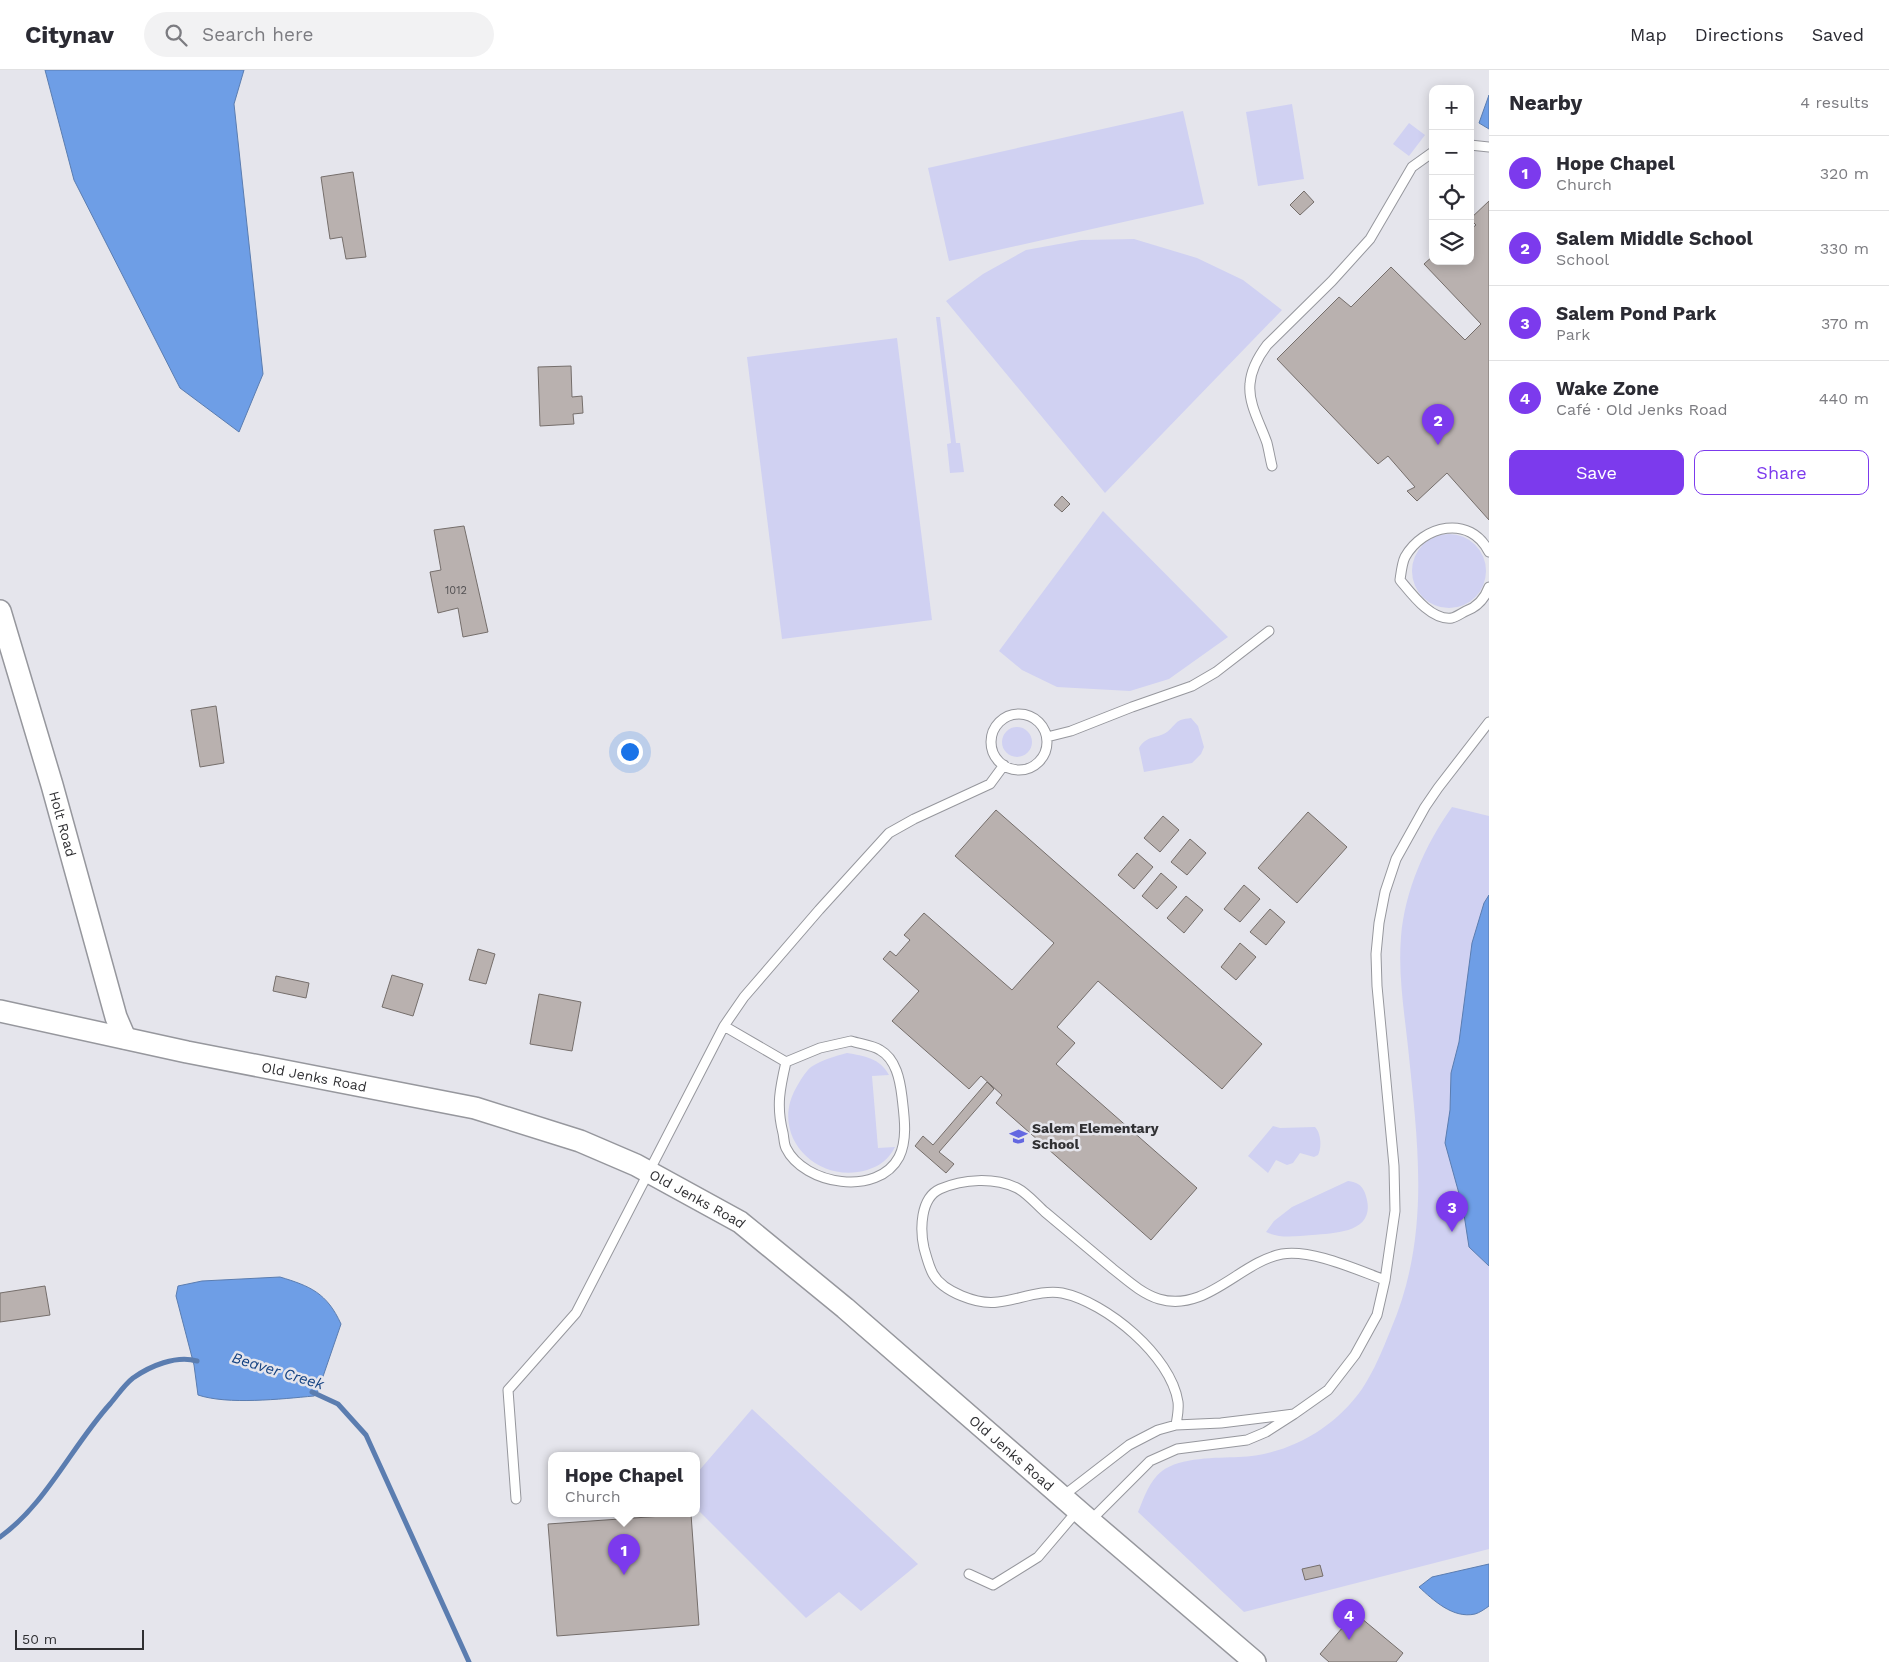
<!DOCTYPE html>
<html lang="en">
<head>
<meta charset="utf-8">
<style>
	body { margin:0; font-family:"Work Sans",sans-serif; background:#f2f2f3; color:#2b2b33 }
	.controls { position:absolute; right:15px; top:15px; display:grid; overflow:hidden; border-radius:10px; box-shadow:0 2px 12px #0003 }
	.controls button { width:45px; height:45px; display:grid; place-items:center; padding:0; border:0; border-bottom:1px solid #e1e1e2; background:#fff; color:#2b2b33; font:25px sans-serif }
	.scale { position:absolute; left:15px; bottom:12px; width:129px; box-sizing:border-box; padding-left:5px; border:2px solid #303033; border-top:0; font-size:14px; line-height:18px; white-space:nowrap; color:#303033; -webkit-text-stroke:4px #e5e5ec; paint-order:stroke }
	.you { position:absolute; left:629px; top:681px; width:18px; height:18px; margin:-12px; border:4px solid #fff; border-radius:50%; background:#1a73e8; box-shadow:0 0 0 8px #1a73e833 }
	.badge { display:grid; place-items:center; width:32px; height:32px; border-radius:50%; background:#7c3aed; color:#fff; font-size:16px; font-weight:700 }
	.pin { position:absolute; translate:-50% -41px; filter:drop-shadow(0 1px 2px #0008) }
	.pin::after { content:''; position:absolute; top:26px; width:18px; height:15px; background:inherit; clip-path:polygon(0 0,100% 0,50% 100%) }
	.popup { position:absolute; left:548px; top:1382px; width:152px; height:65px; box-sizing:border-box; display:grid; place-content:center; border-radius:10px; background:#fff; filter:drop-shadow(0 1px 4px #0005); font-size:16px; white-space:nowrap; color:#7c7c81 }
	.popup b { font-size:19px; color:#2b2b33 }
	.popup::after { content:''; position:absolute; left:50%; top:100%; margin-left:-10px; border:10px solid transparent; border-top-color:#fff }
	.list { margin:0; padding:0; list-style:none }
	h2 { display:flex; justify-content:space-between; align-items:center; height:65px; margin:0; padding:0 20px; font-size:21px }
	h2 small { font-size:16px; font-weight:400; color:#7c7c81 }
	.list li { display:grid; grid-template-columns:32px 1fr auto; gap:15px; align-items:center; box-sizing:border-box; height:75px; padding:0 20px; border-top:1px solid #e1e1e2 }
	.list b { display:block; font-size:19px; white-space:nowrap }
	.list p { margin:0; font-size:16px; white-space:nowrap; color:#7c7c81 }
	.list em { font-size:16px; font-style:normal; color:#7c7c81 }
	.actions { display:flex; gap:10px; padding:15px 20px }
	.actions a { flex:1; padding:11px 0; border:1px solid #7c3aed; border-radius:10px; text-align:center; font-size:18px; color:#7c3aed }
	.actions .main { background:#7c3aed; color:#fff }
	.icon { flex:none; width:28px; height:28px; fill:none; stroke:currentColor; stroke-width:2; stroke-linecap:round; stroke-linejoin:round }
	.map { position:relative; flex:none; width:1489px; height:1592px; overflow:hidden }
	header { display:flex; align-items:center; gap:30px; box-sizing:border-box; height:70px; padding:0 25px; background:#fff; border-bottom:1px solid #e1e1e2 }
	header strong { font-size:24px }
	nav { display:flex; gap:28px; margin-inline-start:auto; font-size:18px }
	.search { width:350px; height:45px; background:#f2f2f3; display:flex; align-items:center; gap:12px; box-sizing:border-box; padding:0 18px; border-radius:28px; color:#7c7c81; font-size:19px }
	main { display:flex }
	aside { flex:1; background:#fff }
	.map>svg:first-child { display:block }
	.green { fill:#d0d1f2 }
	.water { fill:#6e9ee6; stroke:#5b7db0 }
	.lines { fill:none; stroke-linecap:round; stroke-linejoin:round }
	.stream { stroke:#5b7db0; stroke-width:5 }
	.building { fill:#b9b1af; stroke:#756e6b }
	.service-casing { stroke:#96979d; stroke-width:11 }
	.tertiary-casing { stroke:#96979d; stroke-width:24 }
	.service { stroke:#fff; stroke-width:9 }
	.tertiary { stroke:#fff; stroke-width:21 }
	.labels { text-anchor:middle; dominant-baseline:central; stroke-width:5; stroke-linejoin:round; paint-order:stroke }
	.number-label { font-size:11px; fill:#525052 }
	.street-label { font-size:14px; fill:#303033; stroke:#e5e5ec }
	.poi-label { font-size:14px; font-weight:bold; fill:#303033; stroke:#e5e5ec; text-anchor:start }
	.water-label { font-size:15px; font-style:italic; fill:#144282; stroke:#e5e5ec }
</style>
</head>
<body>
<header>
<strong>Citynav</strong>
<div class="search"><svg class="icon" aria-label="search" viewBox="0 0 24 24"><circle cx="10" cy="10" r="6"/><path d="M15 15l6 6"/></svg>Search here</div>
<nav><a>Map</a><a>Directions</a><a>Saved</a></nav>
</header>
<main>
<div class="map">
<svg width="1489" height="1592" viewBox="0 0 1489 1592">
	<rect width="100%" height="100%" fill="#e5e5ec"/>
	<path class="green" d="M1292 34 1304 109 1258 116 1246 42Z
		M1183 41 1204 134 949 191 928 98Z
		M1409 53 1425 65 1409 86 1393 74Z
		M1134 169 1197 188 1243 210 1282 240 1105 423 946 231 983 204 1026 180 1081 170Z
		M936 247H940L956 373H960L964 402 950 403 947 374 951 373Z
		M897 268 932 550 782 569 747 287Z
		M1103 441 1228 567 1169 609 1130 621 1057 617 1022 600 999 581Z
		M1412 501a37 37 0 1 1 74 0a37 37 0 1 1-74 0Z
		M1191 648 1198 656 1204 677 1201 684 1192 693 1144 702 1139 678C1147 665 1156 669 1167 662 1178 653 1174 650 1191 648Z
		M1002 672a15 15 0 1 1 30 0a15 15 0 1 1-30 0Z
		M1452 737 1489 746V1479L1244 1542 1138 1442C1144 1428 1149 1411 1162 1401 1181 1387 1216 1388 1239 1387 1288 1385 1334 1359 1362 1319 1374 1301 1383 1279 1391 1259 1431 1165 1418 1075 1408 977 1404 940 1398 904 1401 867 1405 820 1425 775 1452 737Z
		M847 983C864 986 880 988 889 1005L872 1006 878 1078 895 1077C889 1089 880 1096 867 1100 817 1115 769 1066 796 1018 800 1011 805 1002 811 997 822 990 835 986 847 983Z
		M1273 1056 1280 1058 1315 1057C1321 1063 1322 1077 1318 1085L1314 1087 1300 1083 1293 1093 1287 1095 1276 1090 1268 1103 1248 1086Z
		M1348 1111C1357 1112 1362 1115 1365 1123 1379 1162 1338 1163 1312 1165 1297 1166 1280 1169 1266 1162L1274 1151 1292 1137Z
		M752 1339 918 1494 861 1541 839 1522 806 1548 697 1439V1403Z"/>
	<path class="water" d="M45 0H244L234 34 263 304 239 362 180 318 74 110Z
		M1489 25V59L1479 53Z
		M1489 825V1196L1469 1177 1463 1138 1445 1073 1450 1040 1451 1003 1459 972 1472 873 1484 833Z
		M280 1207C310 1216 327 1223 341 1254L317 1324 314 1326C281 1329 228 1335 198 1325L194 1295 176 1226 178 1216 202 1211Z
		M1489 1494V1536C1485 1539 1479 1543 1475 1544 1453 1549 1433 1530 1419 1517L1432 1507Z"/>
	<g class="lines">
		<path class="stream" d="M312 1322 338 1334 366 1365 469 1592
			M0 1467C46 1434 72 1376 110 1334 117 1326 124 1315 133 1308 150 1296 176 1285 197 1291"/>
	</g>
	<path class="building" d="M353 102 366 187 346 189 342 167 330 169 321 107Z
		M1304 121 1314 132 1300 145 1290 135Z
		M1489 131V450L1447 403 1417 431 1407 421 1415 417 1388 386 1378 394 1277 289 1339 227 1351 237 1391 197 1465 270 1481 254 1424 194 1433 186V191H1470V160L1476 155 1470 149Z
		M571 296 572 327 582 326 583 343 573 344 574 354 540 356 538 297Z
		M1062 426 1070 434 1062 442 1054 435Z
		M464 456 488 562 463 567 458 538 438 543 430 502 441 500 434 460Z
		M216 636 224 693 200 697 191 640Z
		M996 740 1262 974 1222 1019 1098 911 1057 957 1075 973 1056 994 1197 1118 1151 1170 996 1033 1002 1025 981 1006 969 1019 892 951 919 921 883 889 890 881 896 886 910 870 904 865 924 843 1012 920 1054 873 955 786Z
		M1308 742 1347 777 1297 833 1258 798Z
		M1163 746 1179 760 1160 782 1144 768Z
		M1190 769 1206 783 1187 805 1171 792Z
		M1137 783 1153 797 1134 819 1118 805Z
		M1161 803 1177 817 1157 839 1142 826Z
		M1244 815 1260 829 1240 852 1224 839Z
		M1186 826 1203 840 1184 863 1167 848Z
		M1270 839 1285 852 1266 875 1250 862Z
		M1240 873 1256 887 1236 910 1221 897Z
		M478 879 495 884 486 914 469 910Z
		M392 905 423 914 413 946 382 937Z
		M276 906 309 913 306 928 273 921Z
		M539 924 581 932 572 981 530 974Z
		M987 1012 994 1019 939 1082 954 1094 946 1103 915 1076 923 1066 933 1075Z
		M45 1216 50 1245 0 1252V1223Z
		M691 1444 699 1555 557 1566 548 1454Z
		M1320 1495 1323 1506 1305 1510 1302 1499Z
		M1355 1543 1403 1583 1396 1592H1329L1320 1584Z"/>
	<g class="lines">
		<defs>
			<path id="service" d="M1470 75 1489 77
				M1272 396C1270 388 1269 381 1267 373 1261 355 1248 334 1250 314 1251 299 1258 287 1267 275L1332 211 1370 169 1412 97 1433 82
				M1489 482C1470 444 1423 455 1405 487 1402 493 1401 503 1400 510 1411 523 1431 551 1452 548 1456 547 1462 543 1466 541 1477 537 1485 528 1489 517
				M991 672a28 28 0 1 1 56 0a28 28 0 1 1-56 0Z
				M1047 667 1071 661 1132 637 1192 616 1216 602 1269 561
				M724 956 786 992
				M851 971C860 974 872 975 880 980 896 989 900 1010 902 1027 904 1045 908 1069 899 1087 878 1127 804 1115 786 1078 784 1074 784 1068 783 1063 776 1036 780 1018 786 992L820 978Z
				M1294 1344 1328 1320 1355 1285 1377 1245 1385 1210 1395 1141 1394 1096 1377 916 1376 884 1379 853 1385 822 1396 789 1425 737 1438 718 1489 652
				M1176 1355C1177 1348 1179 1340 1178 1332 1171 1286 1106 1232 1062 1223 1043 1219 1017 1230 998 1232 978 1235 943 1222 933 1204 929 1197 926 1185 924 1178 920 1160 920 1128 940 1119 963 1109 994 1107 1017 1118 1027 1123 1037 1135 1045 1142 1068 1161 1090 1180 1113 1199 1127 1210 1142 1224 1159 1229 1206 1243 1240 1192 1282 1184 1312 1179 1357 1200 1385 1210
				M1063 1426 1129 1375 1158 1360 1176 1355 1221 1353 1294 1344 1266 1362 1247 1370 1177 1379 1150 1391 1090 1451
				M516 1429 508 1320 576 1243 724 956 744 927 819 840 889 763 914 749 990 714 1004 695
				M969 1504 993 1515 1038 1487 1078 1440"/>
			<g id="tertiary">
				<path id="s1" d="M0 541 52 715 116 947 125 968"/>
				<path id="s2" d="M0 941 187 982 475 1038 580 1071 636 1095 740 1152 845 1238 1090 1451 1255 1592"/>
			</g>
		</defs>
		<use href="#service" class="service-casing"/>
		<use href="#tertiary" class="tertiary-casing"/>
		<use href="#service" class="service"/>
		<use href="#tertiary" class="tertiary"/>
	</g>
	<defs>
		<symbol id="school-bare" viewBox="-9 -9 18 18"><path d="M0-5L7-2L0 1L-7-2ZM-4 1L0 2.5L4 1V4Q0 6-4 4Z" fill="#6468e1" stroke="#e5e5ec" stroke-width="2.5" paint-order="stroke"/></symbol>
	</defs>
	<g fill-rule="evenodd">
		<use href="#school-bare" x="1006" y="1054" width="25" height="25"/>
	</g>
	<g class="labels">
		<g class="number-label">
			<text x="456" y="520">1012</text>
		</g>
		<g class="street-label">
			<text stroke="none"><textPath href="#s1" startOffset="222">Holt Road</textPath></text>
			<text stroke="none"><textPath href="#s2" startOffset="321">Old Jenks Road</textPath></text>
			<text stroke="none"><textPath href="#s2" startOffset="726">Old Jenks Road</textPath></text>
			<text stroke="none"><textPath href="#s2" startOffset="1131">Old Jenks Road</textPath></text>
		</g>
		<g class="poi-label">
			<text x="1032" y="1058">Salem Elementary<tspan x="1032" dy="16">School</tspan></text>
		</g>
		<g class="water-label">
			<text transform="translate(278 1301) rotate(17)">Beaver Creek</text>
		</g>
	</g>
</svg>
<div class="controls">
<button>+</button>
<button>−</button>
<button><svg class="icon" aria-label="locate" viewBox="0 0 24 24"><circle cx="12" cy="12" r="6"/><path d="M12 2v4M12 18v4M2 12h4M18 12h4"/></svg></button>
<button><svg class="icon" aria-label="layers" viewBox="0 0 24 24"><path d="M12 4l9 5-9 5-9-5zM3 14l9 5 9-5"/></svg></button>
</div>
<div class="scale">50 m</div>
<div class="you"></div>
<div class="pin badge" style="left:624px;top:1505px">1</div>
<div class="popup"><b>Hope Chapel</b>Church</div>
<div class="pin badge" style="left:1438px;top:375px">2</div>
<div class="pin badge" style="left:1452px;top:1162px">3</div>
<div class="pin badge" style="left:1349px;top:1570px">4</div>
</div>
<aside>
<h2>Nearby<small>4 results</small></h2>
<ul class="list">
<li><span class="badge">1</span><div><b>Hope Chapel</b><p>Church</p></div><em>320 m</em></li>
<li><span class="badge">2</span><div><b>Salem Middle School</b><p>School</p></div><em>330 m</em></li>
<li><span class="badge">3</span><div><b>Salem Pond Park</b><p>Park</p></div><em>370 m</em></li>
<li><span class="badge">4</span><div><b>Wake Zone</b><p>Café · Old Jenks Road</p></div><em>440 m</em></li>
</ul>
<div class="actions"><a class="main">Save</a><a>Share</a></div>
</aside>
</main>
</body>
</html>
